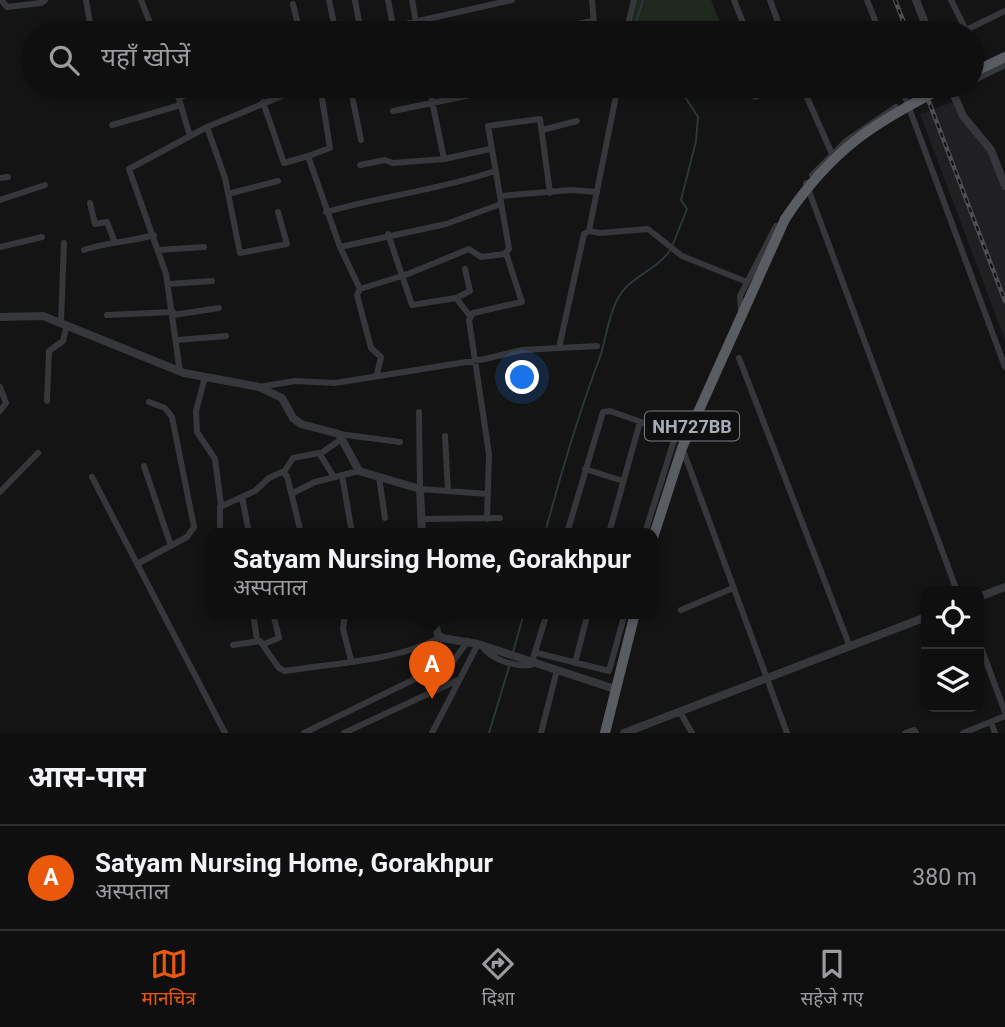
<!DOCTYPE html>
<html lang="hi">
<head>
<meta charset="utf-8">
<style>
	body { margin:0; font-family:Roboto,"Noto Sans Devanagari",sans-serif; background:#1d1d1e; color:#f1f3f6 }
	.controls { position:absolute; right:21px; bottom:21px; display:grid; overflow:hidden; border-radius:14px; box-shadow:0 2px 5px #0004 }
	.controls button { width:63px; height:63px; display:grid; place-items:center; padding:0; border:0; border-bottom:2px solid #2f2f30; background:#0f0f10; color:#f1f3f6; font:35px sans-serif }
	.you { position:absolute; left:523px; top:378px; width:24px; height:24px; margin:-18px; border:5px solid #fff; border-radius:50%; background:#1a73e8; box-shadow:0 0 0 10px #1a73e833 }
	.badge { display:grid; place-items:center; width:46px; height:46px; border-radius:50%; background:#ea580c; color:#fff; font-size:23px; font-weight:700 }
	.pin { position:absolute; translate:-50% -58px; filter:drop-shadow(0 2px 4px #0008) }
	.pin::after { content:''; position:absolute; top:37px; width:24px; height:21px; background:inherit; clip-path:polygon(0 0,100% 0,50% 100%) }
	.popup { position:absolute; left:206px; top:528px; width:452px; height:91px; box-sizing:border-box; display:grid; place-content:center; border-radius:14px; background:#0f0f10; filter:drop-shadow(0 2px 5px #0005); font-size:23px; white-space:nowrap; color:#9b9c9f }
	.popup b { font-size:26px; color:#f1f3f6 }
	.popup::after { content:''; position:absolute; left:50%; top:100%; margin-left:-14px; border:14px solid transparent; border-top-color:#0f0f10 }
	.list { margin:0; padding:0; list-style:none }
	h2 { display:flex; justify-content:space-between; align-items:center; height:91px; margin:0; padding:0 28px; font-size:30px }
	h2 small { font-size:23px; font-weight:400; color:#9b9c9f }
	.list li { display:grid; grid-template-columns:46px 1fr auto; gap:21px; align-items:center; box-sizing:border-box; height:105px; padding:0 28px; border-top:2px solid #2f2f30 }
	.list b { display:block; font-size:26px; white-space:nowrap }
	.list p { margin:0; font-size:23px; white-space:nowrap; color:#9b9c9f }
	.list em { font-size:23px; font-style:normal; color:#9b9c9f }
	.icon { flex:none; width:38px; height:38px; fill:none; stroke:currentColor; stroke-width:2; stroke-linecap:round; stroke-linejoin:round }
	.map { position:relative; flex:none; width:1005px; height:733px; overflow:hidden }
	.search { position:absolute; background:#0f0f10; box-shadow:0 2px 5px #0004; left:21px; right:21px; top:21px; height:77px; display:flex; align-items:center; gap:18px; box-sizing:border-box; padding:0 24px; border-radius:38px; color:#9b9c9f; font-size:26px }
	.sheet { height:196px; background:#0f0f10 }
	nav { display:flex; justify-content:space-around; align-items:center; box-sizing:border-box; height:98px; border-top:2px solid #2f2f30; background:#0f0f10; font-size:19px; color:#9b9c9f }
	nav a { display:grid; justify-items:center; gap:4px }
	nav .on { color:#ea580c }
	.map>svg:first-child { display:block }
	.built { fill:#202022 }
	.green { fill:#202820 }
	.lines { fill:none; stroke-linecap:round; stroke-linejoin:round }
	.stream { stroke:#2c373b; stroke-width:2 }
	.minor { stroke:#35373a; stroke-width:6 }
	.tertiary { stroke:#35373a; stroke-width:8 }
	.trunk { stroke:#595d62; stroke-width:10 }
	.rail-casing { stroke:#4c4f53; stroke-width:4.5 }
	.rail { stroke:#0f0f10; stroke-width:2; stroke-dasharray:5; stroke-linecap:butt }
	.trunk-bridge { stroke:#595d62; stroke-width:10 }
	.labels { text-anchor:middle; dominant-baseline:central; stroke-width:6; stroke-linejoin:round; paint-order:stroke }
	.shield { fill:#0f0f10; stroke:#797e84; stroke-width:2 }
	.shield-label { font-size:18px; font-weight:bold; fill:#a6adb6 }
</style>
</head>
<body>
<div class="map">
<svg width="1005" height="733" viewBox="0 0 1005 733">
	<rect width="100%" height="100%" fill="#141415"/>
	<path class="built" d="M952 102 962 120 990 153 1005 193V340L920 114Z"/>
	<path class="green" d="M637 0H711L724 33H658L631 26Z"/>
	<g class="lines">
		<path class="stream" d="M634 29 643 0
			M673 244 687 209 681 200 696 141 698 117 678 86
			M545 533C561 473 578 415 600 357 606 339 608 317 617 300 630 275 657 271 671 249
			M513 652 524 613
			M489 733 509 667"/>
		<path class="minor" d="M1 0 7 7 41 3 45 0
			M86 0 91 29 111 28 118 33
			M141 0 154 33
			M329 0 336 33
			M355 0 361 33
			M388 0 393 26
			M412 0 418 33
			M592 0 594 24 647 33
			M734 0 747 33
			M770 0 782 33
			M867 0 880 33
			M951 0 966 30 1005 11
			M293 4 300 33
			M558 28 592 21
			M123 33 152 28
			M365 33 512 0
			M626 33 634 0
			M175 86 190 136
			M350 86 361 140
			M429 86 444 159
			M618 86 589 231 600 233 648 229 682 256 747 282
			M751 86 755 97 783 86
			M802 86 832 154
			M901 86 1005 367
			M120 87 125 86
			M179 98 208 86
			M263 102 284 163 308 156 340 247 360 289
			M393 111 490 91
			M112 125 181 105
			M207 127 225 178 240 253 287 244 278 212
			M542 130 577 121
			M308 156 330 148 320 86
			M360 165 385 160 393 163 444 159 490 149
			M812 175 846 141 896 107
			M0 178 8 177
			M806 183 957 591
			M228 194 278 181
			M500 196 571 190 597 192
			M0 200 45 185
			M90 203 95 224 107 222 115 243
			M326 212C382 196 439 190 495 171
			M388 234 412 305 456 298 470 316
			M0 247 42 237
			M340 247 446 224 501 204
			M84 250C108 242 129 242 154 235
			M158 250 204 247
			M168 284 212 281
			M456 298 470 291 465 269
			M741 311 740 296 776 226
			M107 315 173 312
			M173 315 219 308
			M61 322 64 243
			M177 340 226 336
			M559 348 584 234 589 231
			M739 358 850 647
			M180 372 166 274 129 169 207 127 284 95 286 86
			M377 374 381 357 371 348 357 295 360 289 408 274 469 249 481 257 504 254 509 249 488 126 540 119 550 193
			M205 377 196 411 197 432 215 459 221 505
			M0 387 6 403 0 411
			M259 387 295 381 335 383 485 359 522 350 597 346
			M47 401 49 351 63 341 67 325
			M419 412 420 489 488 494
			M445 436 448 491
			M683 450 787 733
			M320 454 340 440 339 434 400 442
			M144 466 171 546
			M585 469 623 481
			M284 472 293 458 319 453 334 477
			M342 475 352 533
			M92 477 225 733
			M379 477 385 518
			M0 492 38 453
			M293 493 315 482 359 471
			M242 497 249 533
			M422 519 500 518
			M487 519 489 454 469 320 473 313 522 302 506 253
			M220 533V507L255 491 269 478 282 472 287 476 301 533
			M567 533 603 412 610 411 687 438
			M609 533 640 422
			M645 533 676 434
			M137 564 187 537 194 527 172 417 165 408 149 402
			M681 610 733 588
			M253 613 257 640
			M345 613 343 629 351 660
			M979 642 1005 712
			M264 644 279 638 273 613
			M233 645 260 641 279 668 285 671C333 663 399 661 440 637
			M481 645C491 660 515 667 531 665L547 613
			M537 653 609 671 625 613
			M575 663 588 613
			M680 712 692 733
			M991 722 995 733
			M304 733 454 660 468 641
			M344 733 458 680
			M432 733 478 644
			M541 733 557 670
			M905 733 914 730 916 733
			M963 733 1005 716"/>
		<path class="tertiary" d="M916 0 929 33
			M972 80 1005 64
			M950 86 963 116 991 150 1005 186
			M0 317 43 316 184 373 259 387 282 398 293 418 301 424 339 434 359 471 420 489 422 533
			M979 597 1005 587
			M432 613 438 635 442 638 478 644 615 689
			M624 733 926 617"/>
		<path class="trunk" d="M972 73 1005 57
			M652 541 682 448 785 219
			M605 733 635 613"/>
		<defs>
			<path id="rail" d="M895 0 908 33
				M923 86 1005 301"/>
		</defs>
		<use href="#rail" class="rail-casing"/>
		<use href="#rail" class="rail"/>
		<path class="trunk-bridge" d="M785 219C831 150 874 122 947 86"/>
	</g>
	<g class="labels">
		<rect class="shield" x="645" y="411.5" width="94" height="29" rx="5"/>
		<g class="shield-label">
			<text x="692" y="426">NH727BB</text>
		</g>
	</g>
</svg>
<div class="controls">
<button><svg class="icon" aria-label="locate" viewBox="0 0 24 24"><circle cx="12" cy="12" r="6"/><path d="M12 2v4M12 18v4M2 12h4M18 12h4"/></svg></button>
<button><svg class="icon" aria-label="layers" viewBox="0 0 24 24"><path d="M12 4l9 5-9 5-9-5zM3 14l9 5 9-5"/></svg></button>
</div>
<div class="you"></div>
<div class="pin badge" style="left:432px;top:699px">A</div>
<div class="popup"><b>Satyam Nursing Home, Gorakhpur</b>अस्पताल</div>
<div class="search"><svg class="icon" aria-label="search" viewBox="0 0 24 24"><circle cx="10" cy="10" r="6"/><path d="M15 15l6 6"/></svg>यहाँ खोजें</div>
</div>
<section class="sheet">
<h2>आस-पास<small></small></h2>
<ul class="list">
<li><span class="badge">A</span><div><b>Satyam Nursing Home, Gorakhpur</b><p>अस्पताल</p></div><em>380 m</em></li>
</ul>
</section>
<nav>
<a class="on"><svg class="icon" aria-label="map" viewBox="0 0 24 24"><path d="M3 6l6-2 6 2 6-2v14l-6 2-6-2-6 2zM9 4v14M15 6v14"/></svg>मानचित्र</a>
<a><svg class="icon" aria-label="directions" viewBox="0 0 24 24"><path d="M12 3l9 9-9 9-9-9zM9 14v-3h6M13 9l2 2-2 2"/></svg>दिशा</a>
<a><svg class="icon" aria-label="saved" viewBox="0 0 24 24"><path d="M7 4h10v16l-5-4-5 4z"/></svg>सहेजे गए</a>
</nav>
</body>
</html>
